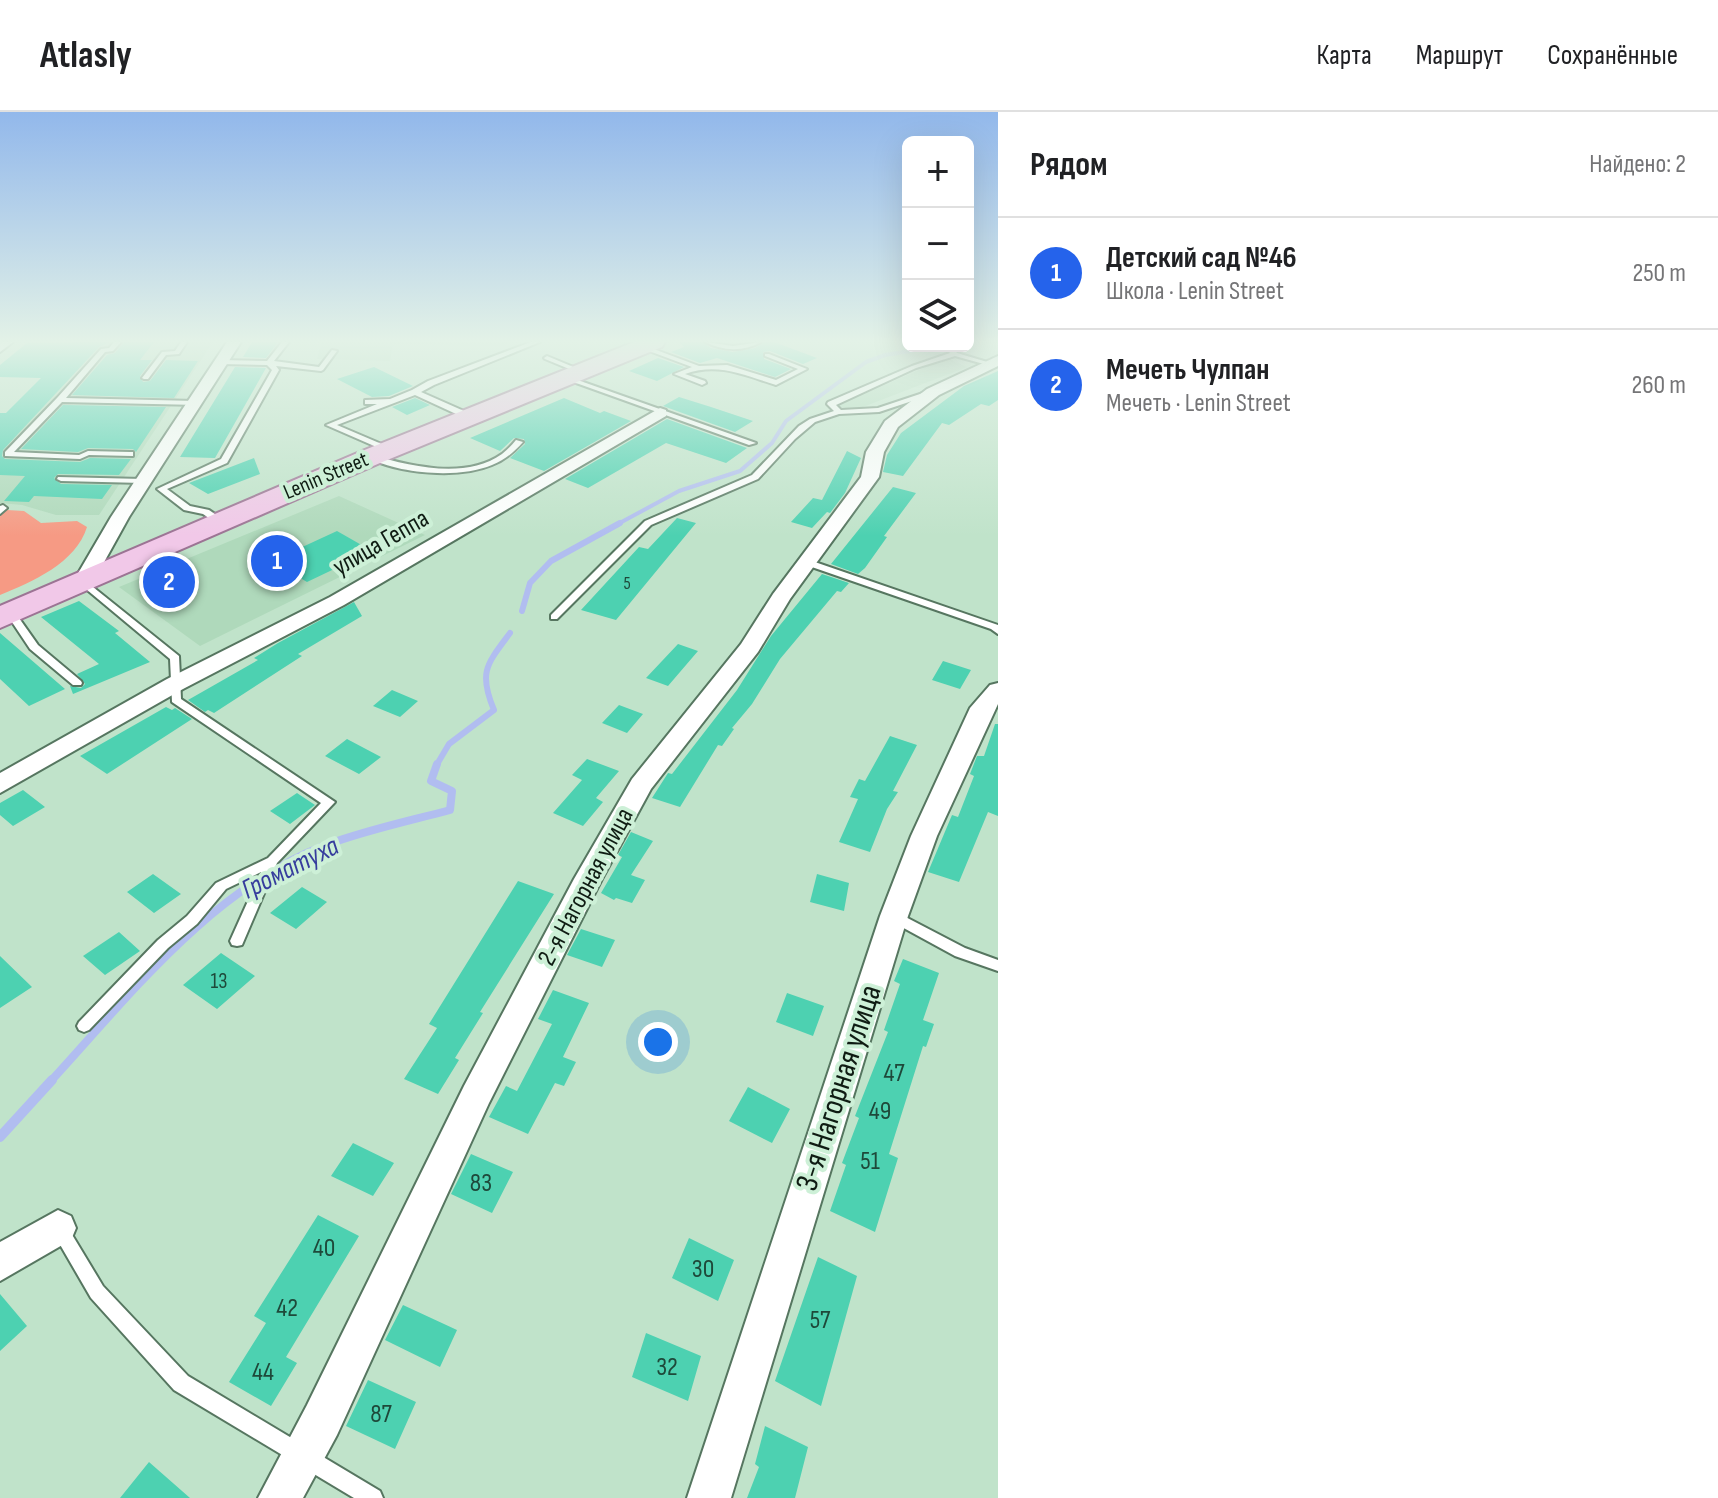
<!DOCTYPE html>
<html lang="ru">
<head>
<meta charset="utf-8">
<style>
	body { margin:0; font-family:"Sofia Sans Condensed",sans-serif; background:#f6f6f6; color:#202124 }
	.controls { position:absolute; right:24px; top:24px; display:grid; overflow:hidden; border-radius:12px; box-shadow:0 8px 32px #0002 }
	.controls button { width:72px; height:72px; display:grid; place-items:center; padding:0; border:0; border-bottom:2px solid #e0e0e0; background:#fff; color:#202124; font:40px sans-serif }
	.you { position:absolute; left:658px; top:930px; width:28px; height:28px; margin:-20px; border:6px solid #fff; border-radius:50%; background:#1a73e8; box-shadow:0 0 0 12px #1a73e833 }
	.badge { display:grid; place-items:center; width:52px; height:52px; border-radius:50%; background:#2563eb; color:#fff; font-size:26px; font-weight:700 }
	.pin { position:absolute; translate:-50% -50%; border:4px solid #fff; box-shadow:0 2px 8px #0006 }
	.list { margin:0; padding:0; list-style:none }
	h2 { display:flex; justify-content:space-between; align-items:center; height:104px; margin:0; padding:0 32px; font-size:34px }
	h2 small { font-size:26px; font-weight:400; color:#757577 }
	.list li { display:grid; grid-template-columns:52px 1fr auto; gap:24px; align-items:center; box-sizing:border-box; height:112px; padding:0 32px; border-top:2px solid #e0e0e0 }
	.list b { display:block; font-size:30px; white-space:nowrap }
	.list p { margin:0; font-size:26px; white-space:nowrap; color:#757577 }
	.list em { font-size:26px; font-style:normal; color:#757577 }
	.icon { flex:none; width:44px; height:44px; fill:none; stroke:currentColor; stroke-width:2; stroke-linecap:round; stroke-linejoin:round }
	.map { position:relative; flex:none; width:998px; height:1386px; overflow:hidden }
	header { display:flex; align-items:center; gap:48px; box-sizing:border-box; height:112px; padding:0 40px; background:#fff; border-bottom:2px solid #e0e0e0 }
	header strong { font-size:38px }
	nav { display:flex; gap:44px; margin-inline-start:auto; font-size:28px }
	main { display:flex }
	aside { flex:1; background:#fff }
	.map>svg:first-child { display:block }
	.built { fill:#afd9bb }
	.green { fill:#f69a84 }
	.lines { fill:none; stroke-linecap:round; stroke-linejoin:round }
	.stream-far3 { stroke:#b1bdf0; stroke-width:4 }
	.stream-far2 { stroke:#b1bdf0; stroke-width:6 }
	.stream-far1 { stroke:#b1bdf0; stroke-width:8 }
	.stream { stroke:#b1bdf0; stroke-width:10 }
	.building { fill:#4dd1b1 }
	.service-casing { stroke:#567660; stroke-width:4 }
	.minor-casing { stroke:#567660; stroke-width:4 }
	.primary-casing { stroke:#9c7494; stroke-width:4 }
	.service { fill:#fff; fill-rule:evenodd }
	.minor { fill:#fff; fill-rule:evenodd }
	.primary { fill:#f1c8e8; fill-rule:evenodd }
	.labels { text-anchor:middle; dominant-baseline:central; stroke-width:8; stroke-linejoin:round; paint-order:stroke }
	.far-number-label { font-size:18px; fill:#1e493a }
	.far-street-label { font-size:22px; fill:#0f1c13; stroke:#cdf0d7 }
	.number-label { font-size:22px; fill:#1e493a }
	.street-label { font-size:26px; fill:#0f1c13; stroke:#cdf0d7 }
	.near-number-label { font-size:26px; fill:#1e493a }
	.water-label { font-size:28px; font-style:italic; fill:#363d9d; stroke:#cdf0d7 }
	.near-street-label { font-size:32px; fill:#0f1c13; stroke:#cdf0d7 }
</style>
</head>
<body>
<header>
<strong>Atlasly</strong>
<nav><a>Карта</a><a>Маршрут</a><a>Сохранённые</a></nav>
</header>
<main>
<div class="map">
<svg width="998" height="1386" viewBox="0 0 998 1386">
	<rect width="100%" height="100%" fill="#c0e3ca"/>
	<path class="built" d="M84 230H213L99 403H56L22 393 0 391V307Z
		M322 230H512L502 234 393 232 390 249 317 247Z
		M947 246 967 255 855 298 836 294Z
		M339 384 425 423 200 534 119 475Z"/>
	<path class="green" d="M7 398 24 399 41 411 77 409 87 415C76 451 32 470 0 483V402Z"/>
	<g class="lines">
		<path class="stream-far3" d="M616 413 679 379 740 359 772 331 786 309 866 250 885 243 942 234"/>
		<path class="stream-far2" d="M522 499 530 471 551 449 620 411
			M436 654 449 632 494 598C478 560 487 552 510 521"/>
		<path class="stream-far1" d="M50 970C130 883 212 776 326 733 366 718 409 709 450 698L452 679 431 669 437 652"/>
		<path class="stream" d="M0 1025 52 968"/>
	</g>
	<path class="building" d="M85 230H110L99 235 3 338 2 344 5 347 80 350 90 346 131 347 119 363 58 362 54 366 61 372 112 373 102 387 34 384 29 390 4 389 25 364 0 363V301H6L41 266 0 265V253L27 231Z
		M124 230H154L140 248H152L140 264 143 270 150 269 166 248 198 249 174 286 72 283 107 243 115 241Z
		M252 230H278L266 246 243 245Z
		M679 230H702L711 236 733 240 755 236 764 230H774L817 246 803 252 770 239 763 240 764 247 791 257 775 265 717 246 700 251 671 240 684 235Z
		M658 246 684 255 657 269 629 259Z
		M235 255 266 256 215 346 180 345Z
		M374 255 413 274 389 284 372 285 337 267Z
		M998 259V288L989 294 981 292 949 313 942 311 903 364 883 360 887 343 901 321 964 274Z
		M679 285 711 295 753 309 735 320 663 294Z
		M415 286 430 293 407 303 392 295Z
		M564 286 600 301 604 299 631 309 544 359 510 346 525 332 524 327 514 326 500 339 470 326Z
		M63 293 166 295 136 340 133 337 88 336 78 340 21 337Z
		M667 307 747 336 726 351 666 331 588 376 565 367Z
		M847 339 861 346 845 381 830 401 827 400 812 416 791 410 813 386 822 388Z
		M254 346 260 362 208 382 189 371Z
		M893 375 916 381 884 424 887 425 865 456 858 462 831 452Z
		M677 406 696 411 616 508 581 498 639 435 648 437Z
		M337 419 372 439 307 470 272 449Z
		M822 462 849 471 841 480 837 479 780 547 752 592 732 616 734 617 722 634 718 633 680 695 652 686 668 661 672 662 737 578 771 524Z
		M79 489 119 519 115 521 150 550 73 582 70 574 81 576 85 572 77 562 99 552 41 505Z
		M354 490 362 504 298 542 302 544 214 601 208 598 205 600 188 588 258 548 254 546 278 531Z
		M0 521 65 577 29 594 0 567Z
		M678 532 698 539 668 574 646 566Z
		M943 549 971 558 960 577 932 568Z
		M392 578 418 589 400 605 373 594Z
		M619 593 643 602 627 621 602 611Z
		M166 595 172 598 175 596 192 607 107 662 80 644Z
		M995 612H998V704L988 700 959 770 928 760 952 703 958 705 974 664 970 662 977 644H984Z
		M890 624 917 633 893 679 898 680 887 697 870 740 839 730 858 687 850 685 859 667 865 669Z
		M347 627 381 645 359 662 325 644Z
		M587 647 619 659 596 686 603 690 583 714 553 701 582 668 572 663Z
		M23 678 45 695 13 714 0 703V691Z
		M297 681 315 693 290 712 270 699Z
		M631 720 653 729 631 763 645 768 632 791 616 786 614 788 601 781 622 745 618 743Z
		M153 762 181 782 154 801 127 780Z
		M817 762 849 771 844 799 810 790Z
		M518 769 554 782 480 900 483 901 455 946 459 948 438 982 404 967 437 916 429 912Z
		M302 775 327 790 296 817 270 801Z
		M581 817 615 828 602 855 567 843Z
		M119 820 140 839 105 863 83 844Z
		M221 841 255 864 217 897 183 873Z
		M0 844 32 875 0 896Z
		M903 847 939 861 923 908 934 912 926 935 923 934 889 1042 898 1046 875 1120 830 1099 846 1053 842 1051 859 1006 855 1004 888 920 884 918 900 872 894 869Z
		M553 878 589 891 563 945 576 950 564 974 555 971 528 1022 489 1005 506 974 517 979 552 912 538 907Z
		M787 881 824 894 813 924 776 910Z
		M748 975 790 997 772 1031 729 1009Z
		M353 1031 394 1051 373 1084 331 1064Z
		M471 1042 513 1060 492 1101 451 1082Z
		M318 1103 359 1124 286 1245 297 1251 271 1294 229 1270 266 1211 254 1204Z
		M689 1126 734 1148 718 1189 672 1166Z
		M818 1145 857 1164 821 1294 775 1269Z
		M0 1182 27 1214 0 1239Z
		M403 1193 457 1218 440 1255 385 1228Z
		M646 1221 701 1244 688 1289 632 1265Z
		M368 1268 416 1290 395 1337 346 1314Z
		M765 1314 808 1335 795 1386H747L759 1355 755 1352Z
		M149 1350 190 1386H120Z"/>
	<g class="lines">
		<defs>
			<path id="service" d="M114 230H121L113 239 105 240 66 286 196 289H199V293L62 290 14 340 79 343 88 339 130 340H133V344L89 343 80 347 5 344V340L57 286 101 237 109 236Z
				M181 230H187L179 242 166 243 148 267H144L142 266 162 240 175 239Z
				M282 230H289L274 249 319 255 332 238 337 239 323 258 321 259 276 254 279 258 227 351 167 377 190 394 209 398 222 407V411H216L203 402 184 398 157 377 221 347 272 258 267 253 221 252 218 250 221 248 267 249Z
				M531 230H540L434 273 421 280 473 303V307H467L415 283 337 313 391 336V340H388L326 313 377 292H365V288L390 287 412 278 428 269Z
				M705 230 733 234 761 230C743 240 723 239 705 230Z
				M643 233 699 254 727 253 776 268 798 257 765 244V242H769L807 257 776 273C744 263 718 250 685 262L705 269 706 271 702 273 674 262 692 255 641 236 640 235Z
				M944 234H951L957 241 994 252 991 254 955 244 916 256 836 293 841 298 878 296 926 280 933 282 879 300 839 302 815 310 795 327 758 367 651 413 557 507H551V503L645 409 752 363 799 314 810 307 834 299 827 292 828 290 912 254 950 241Z
				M547 244 583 259 584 260 579 261 545 247 544 246Z
				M565 265H569L756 331 749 333 565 267Z
				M516 328 523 330C514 340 505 348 492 353 459 367 398 362 367 345L371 343C411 354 465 368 502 342 507 338 512 333 516 328Z
				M58 365 143 367 147 369 143 371 61 369 57 367Z
				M3 393 7 396 0 402V394Z
				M809 448 998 513V522L991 517 806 453 804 451Z
				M83 467 179 544 181 587 335 690 277 751 242 833 237 834 232 833 230 829 261 760 226 777 197 812 168 836 89 918 84 920 79 918 77 914 79 910 158 828 187 804 216 771 268 746 321 691 172 590 170 547 80 472 78 470Z
				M11 498 14 499 38 533 81 569 82 571 81 573H73L30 537 6 501Z
				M894 799 965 836 998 848V859L955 844 889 808 887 804 889 800Z
				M59 1109 65 1111 103 1174 188 1264 380 1379 383 1386H354L174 1278 91 1186 51 1117 53 1111Z"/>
			<path id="minor" d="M0 230H13L0 240Z
				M227 230H241L129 405 93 470 83 476 76 474 73 470 111 405Z
				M998 244V254L939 283 898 315 884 340 879 365 790 487 758 540 651 677 602 767 489 991 337 1323 303 1386H258L307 1293 464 974 574 767 632 667 741 532 773 482 861 365 866 340 885 309 927 277Z
				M660 296 666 298V304L344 493 183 577 0 681V661L167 567 330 485Z
				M998 571V592L937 724 908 804 731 1386H687L880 804 911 724 970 596 990 573Z
				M58 1098 71 1104 76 1116 71 1128 0 1169V1130Z"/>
			<path id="primary" d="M634 230H665L662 235 380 351 0 516V494L362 339Z"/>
		</defs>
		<use href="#service" class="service-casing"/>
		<use href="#minor" class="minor-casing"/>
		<use href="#primary" class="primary-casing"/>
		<use href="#service" class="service"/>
		<use href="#minor" class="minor"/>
		<use href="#primary" class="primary"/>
	</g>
	<linearGradient id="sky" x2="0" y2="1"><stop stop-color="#92b8eb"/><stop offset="0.54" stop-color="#e3f2e7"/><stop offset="1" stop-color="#e3f2e7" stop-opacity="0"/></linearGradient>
	<rect width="998" height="424" fill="url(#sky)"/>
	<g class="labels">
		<g class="far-number-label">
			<text x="627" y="471">5</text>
		</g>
		<g class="far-street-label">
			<text transform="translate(326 364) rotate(-23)">Lenin Street</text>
		</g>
		<g class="number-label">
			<text x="219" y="869">13</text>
		</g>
		<g class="street-label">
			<text transform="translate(381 431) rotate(-30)">улица Геппа</text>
			<text transform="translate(586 775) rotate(-62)">2-я Нагорная улица</text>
		</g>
		<g class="near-number-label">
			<text x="894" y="961">47</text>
			<text x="880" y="999">49</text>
			<text x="870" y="1049">51</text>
			<text x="481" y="1071">83</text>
			<text x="324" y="1136">40</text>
			<text x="703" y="1157">30</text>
			<text x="287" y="1196">42</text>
			<text x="820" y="1208">57</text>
			<text x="667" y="1255">32</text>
			<text x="263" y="1260">44</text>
			<text x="381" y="1302">87</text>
		</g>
		<g class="water-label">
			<text transform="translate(290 756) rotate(-27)">Громатуха</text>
		</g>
		<g class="near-street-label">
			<text transform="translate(839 976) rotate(-72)">3-я Нагорная улица</text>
		</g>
	</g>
</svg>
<div class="controls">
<button>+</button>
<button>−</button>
<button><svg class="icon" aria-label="layers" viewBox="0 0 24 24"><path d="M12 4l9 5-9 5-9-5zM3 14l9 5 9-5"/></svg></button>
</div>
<div class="you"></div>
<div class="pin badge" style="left:277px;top:449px">1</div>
<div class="pin badge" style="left:169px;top:470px">2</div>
</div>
<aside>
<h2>Рядом<small>Найдено: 2</small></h2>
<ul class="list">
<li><span class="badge">1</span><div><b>Детский сад №46</b><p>Школа · Lenin Street</p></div><em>250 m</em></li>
<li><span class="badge">2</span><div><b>Мечеть Чулпан</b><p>Мечеть · Lenin Street</p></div><em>260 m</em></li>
</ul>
</aside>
</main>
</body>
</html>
